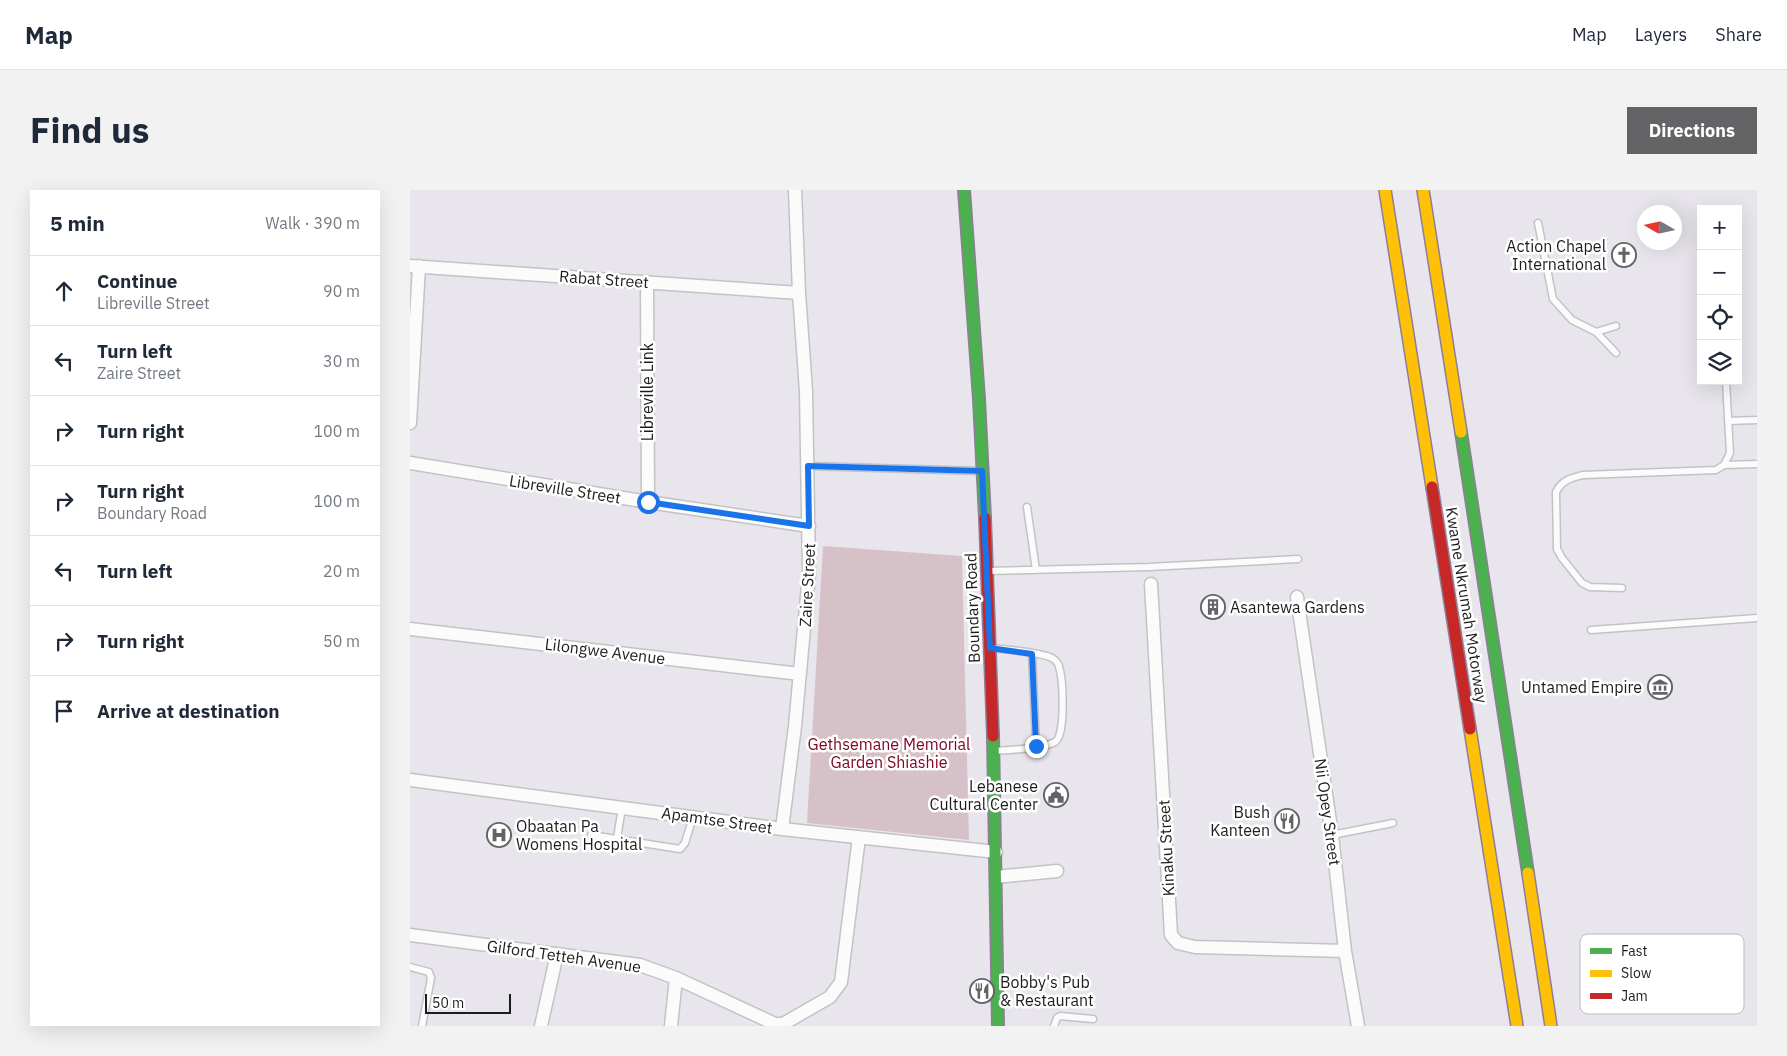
<!DOCTYPE html>
<html lang="en">
<head>
<meta charset="utf-8">
<style>
	body { margin:0; font-family:"IBM Plex Sans",sans-serif; background:#f2f2f3; color:#1f2937 }
	.controls { position:absolute; right:15px; top:15px; display:grid; overflow:hidden; border-radius:0px; box-shadow:0 5px 20px #0002 }
	.controls button { width:45px; height:45px; display:grid; place-items:center; padding:0; border:0; border-bottom:1px solid #e0e1e3; background:#fff; color:#1f2937; font:25px sans-serif }
	.compass { position:absolute; left:1227px; top:15px; width:45px; height:45px; border-radius:50%; background:#fff; box-shadow:0 5px 20px #0002; rotate:279deg }
	.scale { position:absolute; left:15px; bottom:12px; width:86px; box-sizing:border-box; padding-left:5px; border:2px solid #1d1d1d; border-top:0; font-size:14px; line-height:18px; white-space:nowrap; color:#1d1d1d; -webkit-text-stroke:4px #fff; paint-order:stroke }
	.stop { position:absolute; width:15px; height:15px; margin:-11px; border:4px solid #1a73e8; border-radius:50%; background:#fff }
	.stop.end { background:#1a73e8; border-color:#fff; box-shadow:0 1px 5px #0008 }
	.list { margin:0; padding:0; list-style:none }
	h2 { display:flex; justify-content:space-between; align-items:center; height:65px; margin:0; padding:0 20px; font-size:21px }
	h2 small { font-size:16px; font-weight:400; color:#747a83 }
	.list li { display:grid; grid-template-columns:32px 1fr auto; gap:15px; align-items:center; box-sizing:border-box; height:70px; padding:0 20px; border-top:1px solid #e0e1e3 }
	.list b { display:block; font-size:19px; white-space:nowrap }
	.list p { margin:0; font-size:16px; white-space:nowrap; color:#747a83 }
	.list em { font-size:16px; font-style:normal; color:#747a83 }
	.icon { flex:none; width:28px; height:28px; fill:none; stroke:currentColor; stroke-width:2; stroke-linecap:round; stroke-linejoin:round }
	.map { position:relative; flex:none; width:1347px; height:836px; overflow:hidden; border-radius:0px }
	header { display:flex; align-items:center; gap:30px; box-sizing:border-box; height:70px; padding:0 25px; background:#fff; border-bottom:1px solid #e0e1e3 }
	header strong { font-size:24px }
	nav { display:flex; gap:28px; margin-inline-start:auto; font-size:18px }
	.intro { display:flex; align-items:center; justify-content:space-between; box-sizing:border-box; height:120px; padding:0 30px }
	h1 { margin:0; font-size:35px }
	.button { padding:12px 22px; border-radius:0px; background:#646365; color:#fff; font-size:18px; font-weight:700 }
	main { display:flex; gap:30px; padding:0 30px }
	aside { flex:1; background:#fff; border-radius:0px; box-shadow:0 5px 20px #0002 }
	.map>svg:first-child { display:block }
	.cemetery { fill:#d7c1c8 }
	.lines { fill:none; stroke-linecap:round; stroke-linejoin:round }
	.lane-casing { stroke:#c3c2c4; stroke-width:9 }
	.street-casing { stroke:#c3c2c4; stroke-width:15 }
	.fast-casing { stroke:#907d97; stroke-width:14 }
	.slow-casing { stroke:#907d97; stroke-width:14 }
	.jam-casing { stroke:#907d97; stroke-width:14 }
	.lane { stroke:#fcfbfc; stroke-width:6 }
	.street { stroke:#fcfbfc; stroke-width:12 }
	.fast { stroke:#4caf50; stroke-width:11 }
	.slow { stroke:#ffc107; stroke-width:11 }
	.jam { stroke:#c62828; stroke-width:11 }
	.route { stroke:#1a73e8; stroke-width:6 }
	.labels { text-anchor:middle; dominant-baseline:central; stroke-width:5; stroke-linejoin:round; paint-order:stroke }
	.poi-label { font-size:16px; fill:#1d1d1d; stroke:#fff; text-anchor:end }
	.street-label { font-size:16px; fill:#1d1d1d; stroke:#fff }
	.park-label { font-size:16px; fill:#800725; stroke:#fff }
	.key { fill:#fff; stroke:#bbb; stroke-width:1 }
	.key-label { font-size:14px; fill:#1d1d1d }
</style>
</head>
<body>
<header>
<strong>Map</strong>
<nav><a>Map</a><a>Layers</a><a>Share</a></nav>
</header>
<div class="intro"><h1>Find us</h1><a class="button">Directions</a></div>
<main>
<aside>
<h2>5 min<small>Walk · 390 m</small></h2>
<ul class="list">
<li><svg class="icon" aria-label="ahead" viewBox="0 0 24 24"><path d="M12 20V5M6 11l6-6 6 6"/></svg><div><b>Continue</b><p>Libreville Street</p></div><em>90 m</em></li>
<li><svg class="icon" aria-label="left" viewBox="0 0 24 24"><path d="M17 20v-9H6M10 6l-5 5 5 5"/></svg><div><b>Turn left</b><p>Zaire Street</p></div><em>30 m</em></li>
<li><svg class="icon" aria-label="right" viewBox="0 0 24 24"><path d="M7 20v-9h11M14 6l5 5-5 5"/></svg><div><b>Turn right</b></div><em>100 m</em></li>
<li><svg class="icon" aria-label="right" viewBox="0 0 24 24"><path d="M7 20v-9h11M14 6l5 5-5 5"/></svg><div><b>Turn right</b><p>Boundary Road</p></div><em>100 m</em></li>
<li><svg class="icon" aria-label="left" viewBox="0 0 24 24"><path d="M17 20v-9H6M10 6l-5 5 5 5"/></svg><div><b>Turn left</b></div><em>20 m</em></li>
<li><svg class="icon" aria-label="right" viewBox="0 0 24 24"><path d="M7 20v-9h11M14 6l5 5-5 5"/></svg><div><b>Turn right</b></div><em>50 m</em></li>
<li><svg class="icon" aria-label="arrive" viewBox="0 0 24 24"><path d="M6 21V4h12l-3 4 3 4H6"/></svg><div><b>Arrive at destination</b></div></li>
</ul>
</aside>
<div class="map">
<svg width="1347" height="836" viewBox="0 0 1347 836">
	<rect width="100%" height="100%" fill="#e8e6ec"/>
	<path class="cemetery" d="M413 356 552 366 559 650 397 633Z"/>
	<g class="lines">
		<defs>
			<path id="lane" d="M1128 33 1143 109 1162 130 1186 142 1206 163
				M1186 142 1206 136
				M1318 231 1347 230
				M1314 275 1347 274
				M398 276 571 281
				M617 317 626 380
				M579 381 739 377 888 369
				M1212 398 1180 397 1172 393 1152 368 1147 359 1146 302C1152 290 1161 288 1173 285L1306 280 1314 275 1320 263 1316 191
				M1181 440 1347 428
				M582 458C594 459 633 463 642 468 645 470 649 474 649 477 653 489 656 546 645 552 633 559 599 560 584 561
				M622 464 626 556
				M181 645 270 659 275 653 283 627
				M922 645 983 633
				M207 649 212 617
				M0 777 19 782 21 788 12 836
				M644 836 647 828 650 826 683 829"/>
			<path id="street" d="M0 76 389 103
				M237 92 238 312
				M0 233 9 76
				M0 273 238 312 399 336
				M741 394 761 745 768 753 785 757 935 761
				M887 407 922 645 935 761 948 836
				M0 439 390 484
				M0 590 372 639 586 662
				M372 639 385 536 399 384 396 201 389 103 385 0
				M586 687 647 681
				M0 745 230 775 266 788 365 834H373L420 807 431 792 449 647
				M131 836 147 764
				M261 836 266 788"/>
			<path id="fast" d="M554 0 569 209 575 328
				M1051 242 1118 683
				M583 546 588 836"/>
			<path id="slow" d="M975 0 1022 297
				M1013 0 1051 242
				M1060 539 1107 836
				M1118 683 1141 836"/>
			<path id="jam" d="M1022 297 1060 539
				M575 328 583 546"/>
		</defs>
		<use href="#lane" class="lane-casing"/>
		<use href="#street" class="street-casing"/>
		<use href="#fast" class="fast-casing"/>
		<use href="#slow" class="slow-casing"/>
		<use href="#jam" class="jam-casing"/>
		<use href="#lane" class="lane"/>
		<use href="#street" class="street"/>
		<use href="#fast" class="fast"/>
		<use href="#slow" class="slow"/>
		<use href="#jam" class="jam"/>
	</g>
	<g class="lines">
		<path class="route" d="M238 312 399 336 398 276 572 281 580 458 622 464 626 556"/>
	</g>
	<defs>
		<symbol id="church-ring" viewBox="-11 -11 22 22"><circle r="9.5" fill="#fff" stroke="#646365" stroke-width="1.5"/><path d="M-1.2-6h2.4v3.5h3.3v2.4h-3.3V6h-2.4V-.1h-3.3v-2.4h3.3Z" fill="#646365"/></symbol>
		<symbol id="building-ring" viewBox="-11 -11 22 22"><circle r="9.5" fill="#fff" stroke="#646365" stroke-width="1.5"/><path d="M-4-6H4V6H1V3H-1V6H-4ZM-2.5-4.3h1.7v1.8h-1.7ZM.8-4.3h1.7v1.8H.8ZM-2.5-1h1.7V.8h-1.7ZM.8-1h1.7V.8H.8Z" fill="#646365"/></symbol>
		<symbol id="museum-ring" viewBox="-11 -11 22 22"><circle r="9.5" fill="#fff" stroke="#646365" stroke-width="1.5"/><path d="M0-6L6-3V-2H-6V-3ZM-5-1h2V3h-2ZM-1-1h2V3h-2ZM3-1h2V3H3ZM-6 4H6V6H-6Z" fill="#646365"/></symbol>
		<symbol id="civic-ring" viewBox="-11 -11 22 22"><circle r="9.5" fill="#fff" stroke="#646365" stroke-width="1.5"/><path d="M-.6-6.5H3V-4.5H.6V-3L4-1V1h2V6H-6V1h2V-1L-.6-3ZM-1.2 2.5V6h2.4V2.5Z" fill="#646365"/></symbol>
		<symbol id="restaurant-ring" viewBox="-11 -11 22 22"><circle r="9.5" fill="#fff" stroke="#646365" stroke-width="1.5"/><path d="M-5-6h1v4h1v-4h1v4h1v-4h1v5L-1.5 .5V6h-2V.5L-5-1ZM5-6V6H3V1.5H1.5Q1.5-4 5-6Z" fill="#646365"/></symbol>
		<symbol id="hospital-ring" viewBox="-11 -11 22 22"><circle r="9.5" fill="#fff" stroke="#646365" stroke-width="1.5"/><path d="M-5-5h3v3.5h4V-5h3V5h-3V1.5h-4V5h-3Z" fill="#646365"/></symbol>
	</defs>
	<g fill-rule="evenodd">
		<use href="#church-ring" x="1200" y="51" width="28" height="28"/>
		<use href="#building-ring" x="789" y="403" width="28" height="28"/>
		<use href="#museum-ring" x="1236" y="483" width="28" height="28"/>
		<use href="#civic-ring" x="632" y="591" width="28" height="28"/>
		<use href="#restaurant-ring" x="863" y="617" width="28" height="28"/>
		<use href="#hospital-ring" x="75" y="631" width="28" height="28"/>
		<use href="#restaurant-ring" x="558" y="787" width="28" height="28"/>
	</g>
	<g class="labels">
		<g class="poi-label">
			<text x="1196" y="56">Action Chapel<tspan x="1196" dy="18">International</tspan></text>
			<text x="820" y="417" text-anchor="start">Asantewa Gardens</text>
			<text x="1232" y="497">Untamed Empire</text>
			<text x="628" y="596">Lebanese<tspan x="628" dy="18">Cultural Center</tspan></text>
			<text x="860" y="622">Bush<tspan x="860" dy="18">Kanteen</tspan></text>
			<text x="106" y="636" text-anchor="start">Obaatan Pa<tspan x="106" dy="18">Womens Hospital</tspan></text>
			<text x="590" y="792" text-anchor="start">Bobby's Pub<tspan x="590" dy="18">&amp; Restaurant</tspan></text>
		</g>
		<g class="street-label">
			<text transform="translate(194 89) rotate(4)">Rabat Street</text>
			<text transform="translate(237 202) rotate(-90)">Libreville Link</text>
			<text transform="translate(155 299) rotate(9)">Libreville Street</text>
			<text transform="translate(397 395) rotate(-87)">Zaire Street</text>
			<text transform="translate(1057 415) rotate(81)">Kwame Nkrumah Motorway</text>
			<text transform="translate(562 418) rotate(-92)">Boundary Road</text>
			<text transform="translate(195 461) rotate(7)">Lilongwe Avenue</text>
			<text transform="translate(918 622) rotate(82)">Nii Opey Street</text>
			<text transform="translate(307 630) rotate(8)">Apamtse Street</text>
			<text transform="translate(756 658) rotate(-93)">Kinaku Street</text>
			<text transform="translate(154 766) rotate(8)">Gilford Tetteh Avenue</text>
		</g>
		<g class="park-label">
			<text x="479" y="554">Gethsemane Memorial<tspan x="479" dy="18">Garden Shiashie</tspan></text>
		</g>
	</g>
	<rect x="1170" y="744" width="164" height="80" rx="8" class="key"/>
	<rect x="1180" y="758" width="22" height="6" fill="#4caf50"/>
	<rect x="1180" y="780" width="22" height="7" fill="#ffc107"/>
	<rect x="1180" y="803" width="22" height="6" fill="#c62828"/>
	<g class="key-label">
		<text x="1211" y="766">Fast</text>
		<text x="1211" y="788">Slow</text>
		<text x="1211" y="811">Jam</text>
	</g>
</svg>
<div class="controls">
<button>+</button>
<button>−</button>
<button><svg class="icon" aria-label="locate" viewBox="0 0 24 24"><circle cx="12" cy="12" r="6"/><path d="M12 2v4M12 18v4M2 12h4M18 12h4"/></svg></button>
<button><svg class="icon" aria-label="layers" viewBox="0 0 24 24"><path d="M12 4l9 5-9 5-9-5zM3 14l9 5 9-5"/></svg></button>
</div>
<svg class="compass" viewBox="-18 -18 36 36"><path d="M0-13l5 13h-10z" fill="#e53935"/><path d="M0 13l5-13h-10z" fill="#747a83"/></svg>
<div class="scale">50 m</div>
<div class="stop" style="left:238px;top:312px"></div>
<div class="stop end" style="left:626px;top:556px"></div>
</div>
</main>
</body>
</html>
